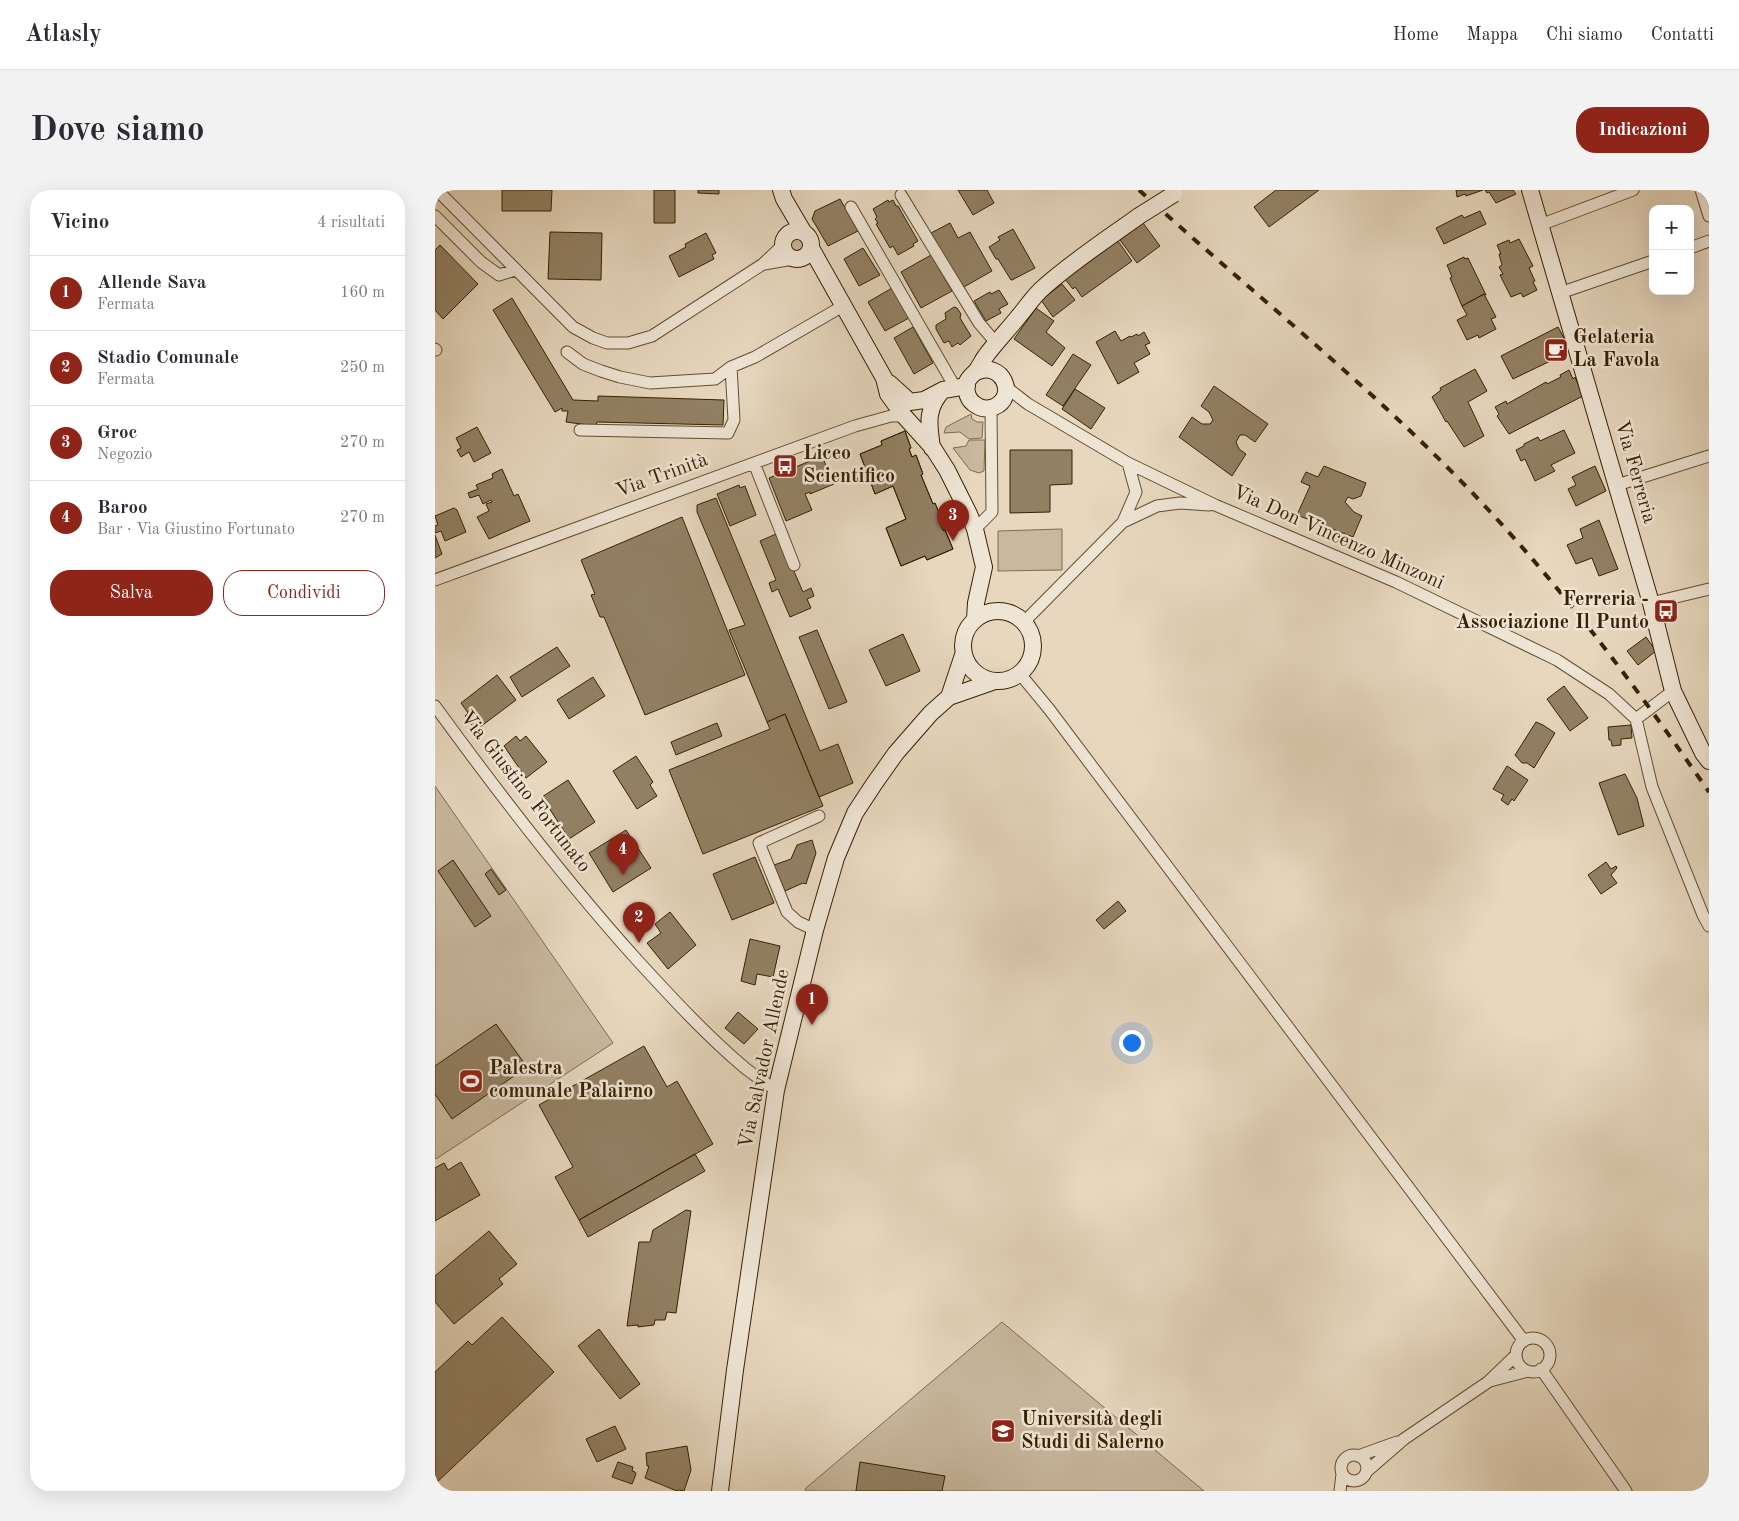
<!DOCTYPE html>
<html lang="it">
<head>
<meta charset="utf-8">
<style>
	body { margin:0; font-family:"Old Standard TT",serif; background:#f2f2f3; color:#2b2b33 }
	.controls { position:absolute; right:15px; top:15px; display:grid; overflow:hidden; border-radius:10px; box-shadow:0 5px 20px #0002 }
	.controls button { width:45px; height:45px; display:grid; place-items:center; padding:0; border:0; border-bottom:1px solid #e1e1e2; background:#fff; color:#2b2b33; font:25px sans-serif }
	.you { position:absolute; left:696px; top:852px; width:18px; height:18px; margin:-12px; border:4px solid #fff; border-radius:50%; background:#1a73e8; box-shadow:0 0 0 8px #1a73e833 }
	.badge { display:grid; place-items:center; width:32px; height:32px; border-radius:50%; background:#8f2418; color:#fff; font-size:16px; font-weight:700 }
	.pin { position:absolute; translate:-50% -41px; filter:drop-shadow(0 1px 2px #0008) }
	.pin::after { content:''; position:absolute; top:26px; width:18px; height:15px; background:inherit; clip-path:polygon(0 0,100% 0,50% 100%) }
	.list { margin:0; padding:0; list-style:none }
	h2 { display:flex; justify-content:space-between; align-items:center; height:65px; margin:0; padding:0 20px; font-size:21px }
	h2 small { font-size:16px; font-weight:400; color:#7c7c81 }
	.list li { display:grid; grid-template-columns:32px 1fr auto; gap:15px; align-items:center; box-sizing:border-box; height:75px; padding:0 20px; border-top:1px solid #e1e1e2 }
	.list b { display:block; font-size:19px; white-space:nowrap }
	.list p { margin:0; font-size:16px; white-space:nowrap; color:#7c7c81 }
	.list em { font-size:16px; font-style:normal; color:#7c7c81 }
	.actions { display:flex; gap:10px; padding:15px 20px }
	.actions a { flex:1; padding:11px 0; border:1px solid #8f2418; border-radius:20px; text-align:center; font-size:18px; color:#8f2418 }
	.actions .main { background:#8f2418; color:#fff }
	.map { position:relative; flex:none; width:1274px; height:1301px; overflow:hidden; border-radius:20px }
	header { display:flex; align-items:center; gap:30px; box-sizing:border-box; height:70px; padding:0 25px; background:#fff; border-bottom:1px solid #e1e1e2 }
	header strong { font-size:24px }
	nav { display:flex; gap:28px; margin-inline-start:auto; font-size:18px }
	.intro { display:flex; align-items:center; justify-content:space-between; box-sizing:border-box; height:120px; padding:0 30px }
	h1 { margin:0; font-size:35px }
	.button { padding:12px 22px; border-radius:20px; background:#8f2418; color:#fff; font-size:18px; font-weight:700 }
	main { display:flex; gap:30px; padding:0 30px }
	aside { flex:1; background:#fff; border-radius:20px; box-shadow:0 5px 20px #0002 }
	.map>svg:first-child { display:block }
	.green { fill:#c8b89e; stroke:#7f6c50 }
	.building { fill:#928063; stroke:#362101 }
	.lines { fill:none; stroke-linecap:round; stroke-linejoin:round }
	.street-casing { stroke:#624e30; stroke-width:13 }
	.secondary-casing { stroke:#362101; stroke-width:18 }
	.street { stroke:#efe5d5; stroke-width:11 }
	.secondary { stroke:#efe5d5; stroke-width:16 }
	.rail { stroke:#362101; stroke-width:4; stroke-dasharray:9 9; stroke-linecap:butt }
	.secondary-bridge-casing { stroke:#362101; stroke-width:18; stroke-linecap:butt }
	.secondary-bridge { stroke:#efe5d5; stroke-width:16 }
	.labels { text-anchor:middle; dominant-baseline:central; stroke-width:5; stroke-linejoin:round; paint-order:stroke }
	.poi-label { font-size:20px; font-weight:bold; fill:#362101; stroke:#efe5d5; text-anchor:start }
	.street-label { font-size:20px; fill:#362101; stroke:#efe5d5 }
</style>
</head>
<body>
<header>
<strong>Atlasly</strong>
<nav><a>Home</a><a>Mappa</a><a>Chi siamo</a><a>Contatti</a></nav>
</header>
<div class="intro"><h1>Dove siamo</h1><a class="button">Indicazioni</a></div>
<main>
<aside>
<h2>Vicino<small>4 risultati</small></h2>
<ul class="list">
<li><span class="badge">1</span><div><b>Allende Sava</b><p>Fermata</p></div><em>160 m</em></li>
<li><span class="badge">2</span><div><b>Stadio Comunale</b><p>Fermata</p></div><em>250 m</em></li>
<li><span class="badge">3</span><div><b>Groc</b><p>Negozio</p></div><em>270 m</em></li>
<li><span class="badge">4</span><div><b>Baroo</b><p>Bar · Via Giustino Fortunato</p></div><em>270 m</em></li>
</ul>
<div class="actions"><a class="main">Salva</a><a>Condividi</a></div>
</aside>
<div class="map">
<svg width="1274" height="1301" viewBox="0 0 1274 1301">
	<rect width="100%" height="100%" fill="#e6d7be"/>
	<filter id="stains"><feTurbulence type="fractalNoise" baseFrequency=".004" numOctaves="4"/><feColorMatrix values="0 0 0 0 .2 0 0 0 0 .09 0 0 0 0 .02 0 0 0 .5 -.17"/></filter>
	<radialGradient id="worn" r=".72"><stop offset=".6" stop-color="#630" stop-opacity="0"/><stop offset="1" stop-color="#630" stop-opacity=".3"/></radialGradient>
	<path class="green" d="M355 55a8 8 0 1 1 16 0a8 8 0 1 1-16 0Z
		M536 224 537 229 542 232H548L547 248 534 249 525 242 509 243 511 237Z
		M534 250H550L549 281 544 283 535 280 518 258 531 256Z
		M627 339V380L563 381V341Z
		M0 596 178 853 1 969 0 968Z
		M567 1132 769 1301H370L371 1298Z"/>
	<path class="building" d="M67 0H117L116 21H67Z
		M219 0H240V33H219Z
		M263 0H284V4L263 3Z
		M523 0H552L559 13 538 25Z
		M841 0H884L834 37 819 17Z
		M1021 0H1048L1031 6 1030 4 1022 7Z
		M1050 0H1078L1081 4 1061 13 1054 2 1052 3Z
		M405 9 423 41 393 56 377 29 380 21Z
		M453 10 454 12 458 10 461 16H463L483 51 478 54 479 56 463 65 458 56 455 58 441 34 443 33 440 29 442 27 438 19Z
		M1045 21 1051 34 1009 54 1001 38 1027 25 1029 28Z
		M515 33 523 48 535 42 557 81 527 98 496 43Z
		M708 33 725 56 702 73 685 50Z
		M578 39 600 78 577 90H576L563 69H561L554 57 565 50 563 47Z
		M115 42 167 43 166 90 113 89Z
		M271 43 281 63 277 65 279 69 244 87 234 66 251 57 250 54Z
		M1084 49 1098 76 1094 78 1100 91 1098 92 1102 100 1088 107 1086 103 1076 107 1065 85 1068 84 1064 77 1067 75 1064 64H1066L1062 55 1074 50 1075 53Z
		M683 51 697 71 647 107 640 97 638 99 630 89Z
		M5 55 43 94 8 129 0 120V60Z
		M428 58 445 85 424 96 409 69Z
		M496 65 517 101 486 118 466 82Z
		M1029 67 1030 69 1033 68 1051 105 1049 104 1027 116 1015 88 1017 87 1012 75Z
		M627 94 640 110 618 127 606 110Z
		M457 98 474 128 450 141 433 112Z
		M564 100 573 114 564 119 566 123 551 131 539 111 555 102 556 104Z
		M1049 104 1061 127 1056 129 1061 139 1044 148 1043 145 1032 150 1022 130 1032 125 1027 116Z
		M77 108 138 210 163 211V206L289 210 288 235 162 232 161 236 131 232 133 221H127V218L120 222 58 120Z
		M519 117 522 118 526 124 525 128 536 146 525 155 523 153 517 157 514 151 509 153 501 139V135L511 129 510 123Z
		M601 118 619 131 611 142 630 158 617 176 579 149Z
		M478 137 498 173 479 184 459 148Z
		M1123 137 1136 161 1078 189 1066 166Z
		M680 141 686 151 695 146 696 147 702 144 703 146 709 142 715 153 710 155 715 164 699 173 704 182 683 194 661 152Z
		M638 164 656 175 628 216 611 205Z
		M1040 179 1052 201 1033 212 1049 246 1029 257 1012 231 1011 232 997 207 1006 200 1005 198Z
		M1134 180 1138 189 1140 187 1148 206 1074 244 1062 226 1064 224 1060 217 1071 211 1072 214 1111 192 1112 194 1126 187 1125 185Z
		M779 196 833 234 820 252 810 245H805L801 252 804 259 811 264 797 286 744 247 757 227 767 234H775L778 230 774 222 766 216Z
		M640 199 670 218 656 239 627 219Z
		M42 237 56 263 39 272 34 262 26 267 22 260 26 258 21 248Z
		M1129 240 1140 263 1116 275 1120 281 1100 291 1090 269 1086 271 1081 260 1089 256V254L1103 247 1105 251Z
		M470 241 476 258 474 259 477 267 481 265 488 284 486 285 498 314 500 313 508 332 505 333 508 340H510L518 359 492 370 490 366 466 376 451 338 471 329 458 296 440 304 425 264 447 255 446 251Z
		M470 241 476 258 474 259 477 267 481 265 488 284 486 285 498 314 500 313 508 332 505 333 508 340H510L518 359 492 370 490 366 466 376 451 338 471 329 458 296 440 304 425 264 447 255 446 251Z
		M575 260H637V294L615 295V322L575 323Z
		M387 266 399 294 375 304V302L370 304 377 320 351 331 334 288Z
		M889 276 931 293 926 306 918 309 913 307 910 312 919 322 927 326 918 347 862 325 875 296 866 292 871 282 883 287Z
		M1160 276 1171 301 1141 316 1133 299 1141 295 1137 287Z
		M67 279 79 306 83 304 95 331 54 349 42 327 54 321 51 314 57 312 56 310 48 314 44 305 35 308 33 303 43 299 41 295 58 288 57 284Z
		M304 295 305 298 310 296 321 325 295 336 282 304Z
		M281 308 385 561 403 554 418 593 384 607 350 524 332 532 294 440 310 435 262 322V315Z
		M19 318 22 320 31 342 10 351 6 341 0 343V336L3 335 0 326Z
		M247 327 310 485 210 525 169 427H165L156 405 160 404 146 370Z
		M1164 330 1183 379 1164 386 1157 368 1141 374 1132 355 1148 348 1145 339Z
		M341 344 356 380 358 379 368 402 376 398 379 406 372 409 376 418 355 427 343 399 337 402 334 393 341 390 325 351Z
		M0 345 7 364 0 368Z
		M382 440 412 512 394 519 364 447Z
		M468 444 485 481 451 496 434 460Z
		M1211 447 1221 461 1203 475 1192 461Z
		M122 457 135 476 87 507 75 487Z
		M62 485 81 510 41 540 30 526 33 523 26 513Z
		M158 487 170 506 134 529 122 510Z
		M1129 496 1153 528 1135 541 1112 509Z
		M350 524 388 616 268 664 234 580 335 539 332 532Z
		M1101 532 1108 535 1120 543 1099 578 1092 573H1087L1080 565Z
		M282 533 287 546 241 565 236 552Z
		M1196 535 1197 548 1186 549V555L1177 556 1176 550H1174L1173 537Z
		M81 546 85 551 91 546 112 572 91 588 69 556Z
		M201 566 218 592 215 595 222 606 202 619 178 581Z
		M1072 576 1093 590 1079 611 1077 609 1073 615 1066 610 1069 605 1058 599Z
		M1190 584 1202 608 1209 636 1183 645 1164 593Z
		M133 590 160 632 134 649 107 607Z
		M191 640 216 678 178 702 154 663Z
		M377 650 381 663 371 694 368 693 350 701 339 675 356 669 362 655Z
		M320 667 339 713 297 730 278 684Z
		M18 670 56 726 40 737 3 681Z
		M1171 672 1176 679 1181 676 1182 678 1176 685 1182 693 1166 704 1153 685Z
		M56 679 71 700 64 705 50 684Z
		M683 711 691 721 669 739 661 730Z
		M235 722 261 755 233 779 212 753 226 743 220 734Z
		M315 749 345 756 338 787 322 784 320 795 306 791Z
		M303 822 323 839 309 854 290 838Z
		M61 834 92 877 17 929 0 904V876Z
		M209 856 232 897 242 891 278 954 144 1030 120 987 138 977 104 915Z
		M260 964 270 981 153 1047 144 1030Z
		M26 972 45 1005 0 1031V978L9 973 13 980Z
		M251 1020 256 1021 241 1123 232 1122 230 1130H220L219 1135 203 1137V1135L192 1136 204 1052H215L218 1040Z
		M54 1041 82 1074 64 1089 68 1094 19 1134 0 1112V1086Z
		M67 1127 119 1182 0 1294V1182L33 1151 37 1155Z
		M164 1139 205 1194 185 1209 143 1156Z
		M180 1236 191 1259 162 1272 151 1249Z
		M252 1256 256 1280 249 1301 244 1300 242 1301 210 1288 214 1276H212L211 1263Z
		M183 1272 198 1277 197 1281 200 1282 201 1284 197 1294 177 1287Z
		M425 1272 510 1286 507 1301H421Z"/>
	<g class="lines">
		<defs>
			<path id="street" d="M2 0 138 137 158 148 172 153H193L217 146 328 74 349 54
				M1266 0 1274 26
				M466 5 544 133 562 154
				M416 17 520 197
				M0 26 46 72 64 85 80 80
				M1105 35 1198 0
				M1255 58 1274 51
				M329 74 358 69
				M1125 103 1218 71
				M0 159 1 160
				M132 162 148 174 166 181 185 187 215 193 280 189 296 177 320 167 408 116
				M571 197 593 214 693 273 780 315 961 392 1122 470 1174 504 1201 529 1238 501
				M145 240 293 243 299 230 296 177
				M319 273 359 375
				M1182 295 1274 266
				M688 332 722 316 745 313 774 315
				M540 339 557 322 556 218
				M0 390 420 236 456 226H469
				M1216 413 1274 399
				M589 432 688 332 701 302 693 273
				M585 484 614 519 1089 1151
				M0 516C64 604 130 690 203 771 237 808 272 846 310 878 320 886 331 893 341 900
				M1201 529 1217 597 1268 725 1274 736
				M380 740 363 732 352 722 324 653 384 626
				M1081 1165a17 17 0 1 1 34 0a17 17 0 1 1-34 0Z
				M1106 1179 1191 1301
				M1055 1191 1093 1181
				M906 1278a13 13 0 1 1 26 0a13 13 0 1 1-26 0Z
				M923 1266 962 1252
				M931 1282 969 1249 1053 1192 1081 1165
				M905 1301 907 1284"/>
			<path id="secondary" d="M346 0 349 9 369 43
				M1095 0 1216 413 1238 501 1268 563 1274 571
				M348 55a14 14 0 1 1 28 0a14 14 0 1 1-28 0Z
				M376 58 449 188 453 204 469 226 498 258 512 280 534 324 540 339 549 377 541 413 540 429
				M541 182C568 170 583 207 559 217 553 219 546 219 541 215 533 211 530 201 532 192 534 187 539 184 542 180 545 176 547 171 550 167 560 153 573 140 584 126 592 117 599 105 609 97 638 71 672 49 704 26
				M454 193 475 212 489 210 508 200 532 196
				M497 258C494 235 490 219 508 200
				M528 456a35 35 0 1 1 70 0a35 35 0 1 1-70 0Z
				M514 507 528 465
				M285 1301 300 1180 341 900 380 740 401 668 420 623 439 594 461 563 496 523 514 507 557 492"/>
		</defs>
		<use href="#street" class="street-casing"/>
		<use href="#secondary" class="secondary-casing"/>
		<use href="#street" class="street"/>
		<use href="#secondary" class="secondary"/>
		<path class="rail" d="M704 0C807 94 917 181 1015 280 1113 378 1195 488 1274 602"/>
		<defs>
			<path id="secondary-bridge" d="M704 26 739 4"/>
		</defs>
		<use href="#secondary-bridge" class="secondary-bridge-casing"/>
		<use href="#secondary-bridge" class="secondary-bridge"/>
	</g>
	<defs>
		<symbol id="cafe-square" viewBox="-11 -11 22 22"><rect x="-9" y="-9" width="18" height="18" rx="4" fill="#8f2418" stroke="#efe5d5"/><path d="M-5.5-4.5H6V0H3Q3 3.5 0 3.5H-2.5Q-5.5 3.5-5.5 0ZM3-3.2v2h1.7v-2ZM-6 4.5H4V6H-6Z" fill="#fff"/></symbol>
		<symbol id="bus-square" viewBox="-11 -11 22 22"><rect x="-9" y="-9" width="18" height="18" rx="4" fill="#8f2418" stroke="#efe5d5"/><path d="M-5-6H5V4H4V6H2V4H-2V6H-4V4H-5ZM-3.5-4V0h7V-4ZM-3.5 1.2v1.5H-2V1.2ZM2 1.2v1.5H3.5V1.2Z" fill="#fff"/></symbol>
		<symbol id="stadium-square" viewBox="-11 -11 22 22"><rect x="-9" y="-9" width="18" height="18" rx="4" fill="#8f2418" stroke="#efe5d5"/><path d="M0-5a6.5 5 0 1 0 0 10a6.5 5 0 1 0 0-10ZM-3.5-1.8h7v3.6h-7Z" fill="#fff"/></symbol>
		<symbol id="university-square" viewBox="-11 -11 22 22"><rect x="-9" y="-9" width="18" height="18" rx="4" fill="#8f2418" stroke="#efe5d5"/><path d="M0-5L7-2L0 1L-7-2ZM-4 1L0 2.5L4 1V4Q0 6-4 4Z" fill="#fff"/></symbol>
	</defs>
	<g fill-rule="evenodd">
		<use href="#cafe-square" x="1107" y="146" width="28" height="28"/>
		<use href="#bus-square" x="336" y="262" width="28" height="28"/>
		<use href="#bus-square" x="1217" y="407" width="28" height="28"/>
		<use href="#stadium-square" x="22" y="877" width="28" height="28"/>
		<use href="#university-square" x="554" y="1227" width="28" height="28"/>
	</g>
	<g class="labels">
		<g class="poi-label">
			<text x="1138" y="148">Gelateria<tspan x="1138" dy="23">La Favola</tspan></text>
			<text x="368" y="264">Liceo<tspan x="368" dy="23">Scientifico</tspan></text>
			<text x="1214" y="410" text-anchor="end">Ferreria -<tspan x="1214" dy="23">Associazione Il Punto</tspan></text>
			<text x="54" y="879">Palestra<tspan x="54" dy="23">comunale Palairno</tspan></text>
			<text x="586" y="1230">Università degli<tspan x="586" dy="23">Studi di Salerno</tspan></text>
		</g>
		<g class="street-label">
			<text transform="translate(1200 282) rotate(74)">Via Ferreria</text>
			<text transform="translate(227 286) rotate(-20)">Via Trinità</text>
			<text transform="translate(903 348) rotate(24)">Via Don Vincenzo Minzoni</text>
			<text transform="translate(90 602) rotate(52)">Via Giustino Fortunato</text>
			<text transform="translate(330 869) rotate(-78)">Via Salvador Allende</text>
		</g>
	</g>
	<rect width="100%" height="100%" filter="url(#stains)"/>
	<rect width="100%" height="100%" fill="url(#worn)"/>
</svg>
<div class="controls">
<button>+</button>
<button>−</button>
</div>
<div class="you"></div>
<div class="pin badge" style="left:377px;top:835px">1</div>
<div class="pin badge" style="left:204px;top:753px">2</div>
<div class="pin badge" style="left:518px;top:351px">3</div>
<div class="pin badge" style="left:188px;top:685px">4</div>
</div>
</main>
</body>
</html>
